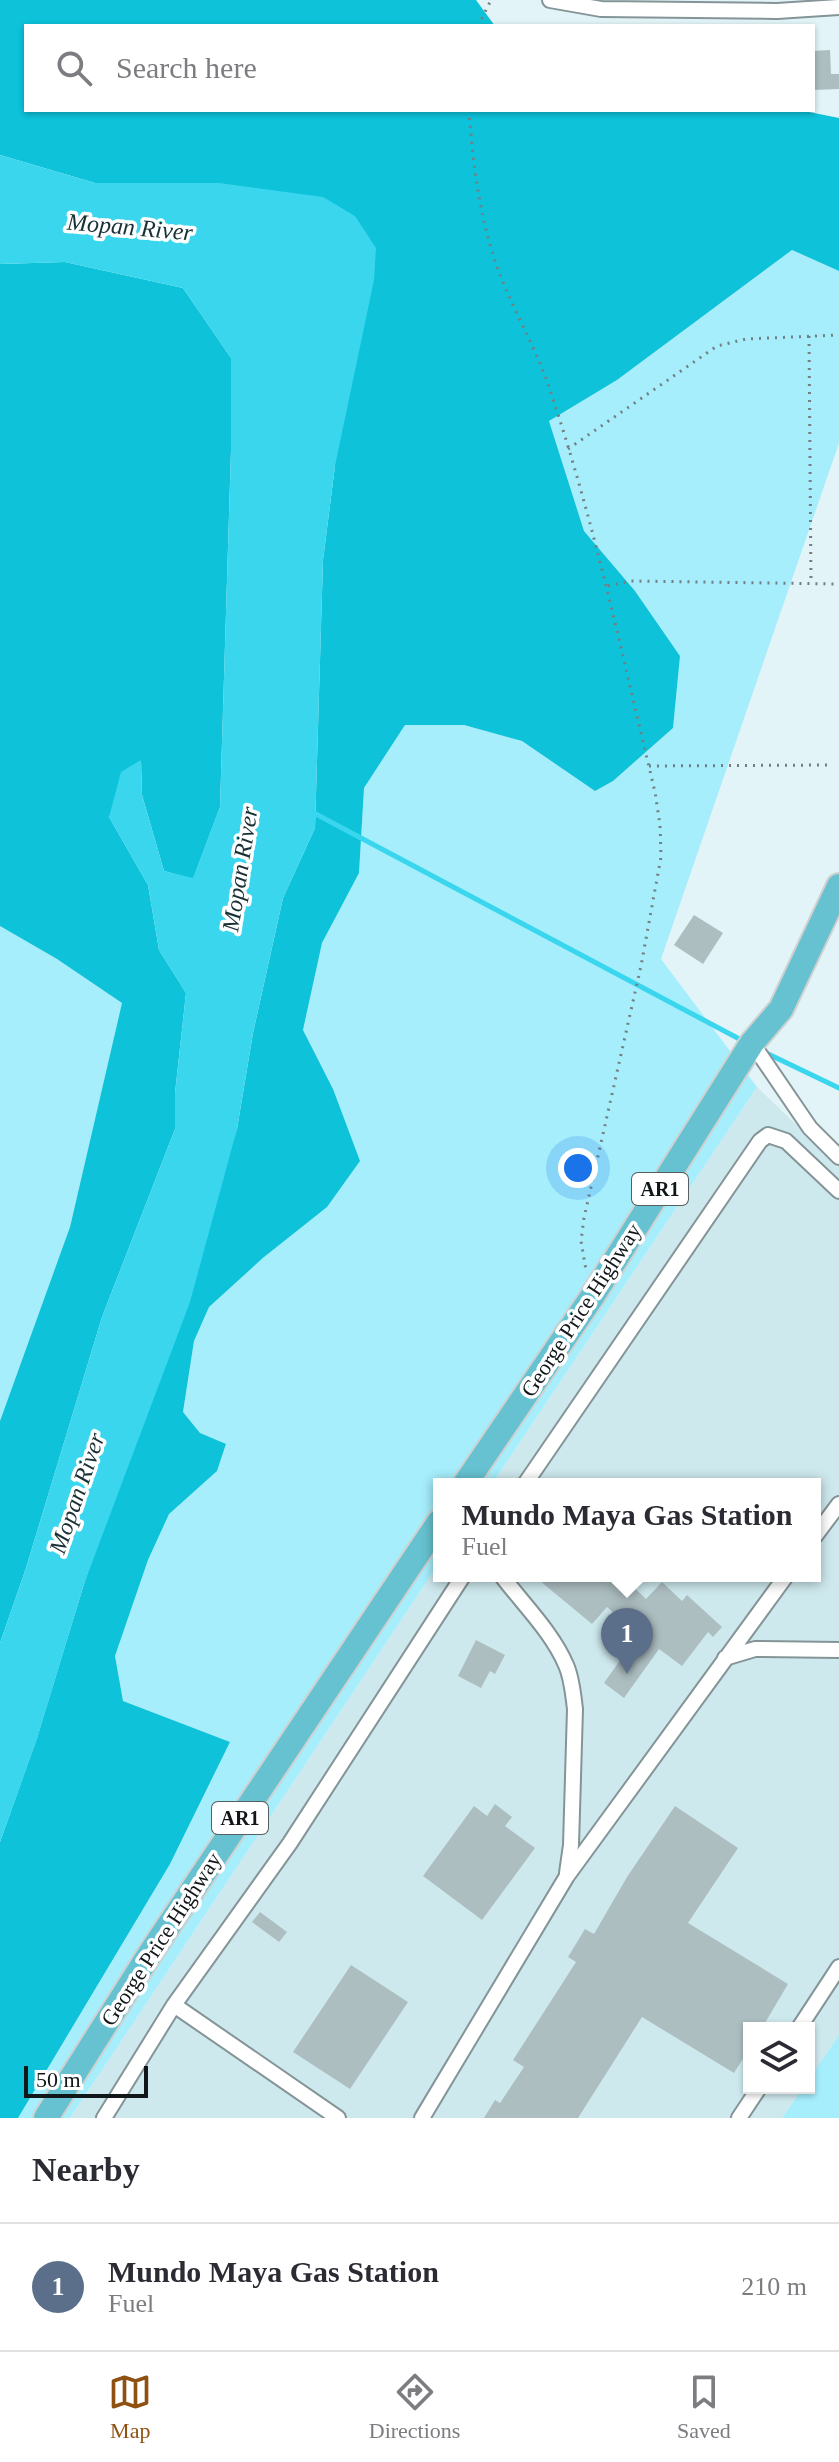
<!DOCTYPE html>
<html lang="en">
<head>
<meta charset="utf-8">
<style>
	body { margin:0; font-family:Georgia,serif; background:#f2f2f3; color:#2b2b33 }
	.controls { position:absolute; right:24px; bottom:24px; display:grid; overflow:hidden; border-radius:0px; box-shadow:0 2px 6px #0004 }
	.controls button { width:72px; height:72px; display:grid; place-items:center; padding:0; border:0; border-bottom:2px solid #e1e1e2; background:#fff; color:#2b2b33; font:40px sans-serif }
	.scale { position:absolute; left:24px; bottom:20px; width:124px; box-sizing:border-box; padding-left:8px; border:4px solid #111719; border-top:0; font-size:22px; line-height:28px; white-space:nowrap; color:#111719; -webkit-text-stroke:6px #fff; paint-order:stroke }
	.you { position:absolute; left:578px; top:1168px; width:28px; height:28px; margin:-20px; border:6px solid #fff; border-radius:50%; background:#1a73e8; box-shadow:0 0 0 12px #1a73e833 }
	.badge { display:grid; place-items:center; width:52px; height:52px; border-radius:50%; background:#8e5112; color:#fff; font-size:26px; font-weight:700 }
	.pin { position:absolute; translate:-50% -66px; filter:drop-shadow(0 2px 4px #0008) }
	.pin::after { content:''; position:absolute; top:42px; width:28px; height:24px; background:inherit; clip-path:polygon(0 0,100% 0,50% 100%) }
	.popup { position:absolute; left:433px; top:1478px; width:388px; height:104px; box-sizing:border-box; display:grid; place-content:center; border-radius:0px; background:#fff; filter:drop-shadow(0 2px 6px #0005); font-size:26px; white-space:nowrap; color:#7c7c81 }
	.popup b { font-size:30px; color:#2b2b33 }
	.popup::after { content:''; position:absolute; left:50%; top:100%; margin-left:-16px; border:16px solid transparent; border-top-color:#fff }
	.list { margin:0; padding:0; list-style:none }
	h2 { display:flex; justify-content:space-between; align-items:center; height:104px; margin:0; padding:0 32px; font-size:34px }
	h2 small { font-size:26px; font-weight:400; color:#7c7c81 }
	.list li { display:grid; grid-template-columns:52px 1fr auto; gap:24px; align-items:center; box-sizing:border-box; height:128px; padding:0 32px; border-top:2px solid #e1e1e2 }
	.list b { display:block; font-size:30px; white-space:nowrap }
	.list p { margin:0; font-size:26px; white-space:nowrap; color:#7c7c81 }
	.list em { font-size:26px; font-style:normal; color:#7c7c81 }
	.icon { flex:none; width:44px; height:44px; fill:none; stroke:currentColor; stroke-width:2; stroke-linecap:round; stroke-linejoin:round }
	.map { position:relative; flex:none; width:839px; height:2118px; overflow:hidden }
	.search { position:absolute; background:#fff; box-shadow:0 2px 6px #0004; left:24px; right:24px; top:24px; height:88px; display:flex; align-items:center; gap:20px; box-sizing:border-box; padding:0 28px; border-radius:0px; color:#7c7c81; font-size:30px }
	.sheet { height:232px; background:#fff }
	nav { display:flex; justify-content:space-around; align-items:center; box-sizing:border-box; height:112px; border-top:2px solid #e1e1e2; background:#fff; font-size:22px; color:#7c7c81 }
	nav a { display:grid; justify-items:center; gap:4px }
	nav .on { color:#8e5112 }
	.map>svg:first-child { display:block }
	.built { fill:#cee9ee }
	.green { fill:#a6eefc }
	.forest { fill:#0dc2d9 }
	.water { fill:#3ad6ee }
	.lines { fill:none; stroke-linecap:round; stroke-linejoin:round }
	.stream { stroke:#3ad6ee; stroke-width:5 }
	.building { fill:#adbec1 }
	.minor-casing { stroke:#849497; stroke-width:18 }
	.trunk-casing { stroke:#cfd1d1; stroke-width:28 }
	.path { stroke:#737f81; stroke-width:3; stroke-dasharray:2 6; stroke-linecap:butt }
	.minor { stroke:#fff; stroke-width:14 }
	.trunk { stroke:#66c2d0; stroke-width:24 }
	.labels { text-anchor:middle; dominant-baseline:central; stroke-width:7; stroke-linejoin:round; paint-order:stroke }
	.shield { fill:#fff; stroke:#585d5e; stroke-width:2 }
	.shield-label { font-size:20px; font-weight:bold; fill:#111719 }
	.street-label { font-size:22px; fill:#111719; stroke:#fff }
	.water-label { font-size:24px; font-style:italic; fill:#193136; stroke:#fff }
</style>
</head>
<body>
<div class="map">
<svg width="839" height="2118" viewBox="0 0 839 2118">
	<rect width="100%" height="100%" fill="#e2f4f7"/>
	<path class="built" d="M757 1087 839 1166V2035L809 2079V2028H749V2088H803L782 2118H70L439 1563V1576H815V1484H492Z"/>
	<path class="green" d="M792 250 839 271V443L661 959 757 1087 492 1484H439V1563L70 2118H18L170 1864 230 1742 123 1701 115 1656 148 1560 169 1513 217 1471 226 1445 200 1433 183 1412 194 1341 209 1306 264 1257 333 1089 303 1030 322 943 359 873 364 788 405 725H464L522 741 595 791 613 781 673 728 680 656 635 591 584 531 549 421 617 380Z
		M0 926 57 959 122 1003 70 1227 0 1421Z
		M839 2035V2118H782L803 2088H809V2079Z"/>
	<path class="forest" d="M0 0H476L495 26H26V110H799L839 118V271L792 250 617 380 549 421 584 531 635 591 680 656 673 728 613 781 595 791 522 741 464 725H405L364 788 359 873 322 943 303 1030 333 1089 360 1161 327 1207 264 1257 209 1307 194 1341 183 1412 200 1433 226 1444 217 1471 169 1514 148 1560 115 1656 123 1701 230 1742 170 1864 18 2118H0V1842L37 1738 84 1584 237 1129 253 1033 283 898 315 828 323 560 335 466 219 183H95L0 155Z
		M65 262 183 288 231 358V450L220 807 193 879 164 871 142 795 141 761 109 817 148 885 159 950 186 993 175 1093V1129L102 1317 26 1568 0 1643V1421L70 1227 122 1003 57 959 0 926V264Z"/>
	<path class="water" d="M0 155 95 183H219L323 197 355 216 376 248 374 280 335 466 323 560 315 828 283 898 253 1033 237 1129 190 1302 84 1584 37 1739 0 1842V1643L26 1568 102 1317 175 1129V1093L186 993 159 950 148 885 109 817 121 772 141 760 142 795 164 871 193 878 220 807 231 450V358L183 288 65 262 0 264Z"/>
	<g class="lines">
		<path class="stream" d="M312 812 745 1042
			M764 1052 839 1088"/>
	</g>
	<path class="building" d="M830 50 831 74H839V89L813 90V51Z
		M694 915 723 933 703 964 674 945Z
		M534 1576H622L646 1599 662 1582 682 1601 687 1595 722 1627 713 1637 708 1632 682 1666 659 1649 624 1698 604 1683 638 1635 607 1607 592 1624Z
		M476 1640 505 1655 495 1674 490 1671 481 1688 458 1676Z
		M495 1804 512 1817 505 1826 535 1848 482 1920 423 1876 474 1806 487 1816Z
		M675 1806 738 1848 688 1923 788 1984 762 2028H749V2049L734 2073 642 2017 578 2118H484L495 2100 500 2103 524 2067 513 2060 576 1962 568 1957 585 1929 594 1934 627 1877Z
		M260 1912 287 1932 279 1942 252 1922Z
		M351 1965 408 2002 350 2089 293 2052Z"/>
	<g class="lines">
		<defs>
			<path id="minor" d="M550 0 601 9 777 11 839 7
				M752 1043 810 1128 839 1157
				M525 1484 760 1141 768 1135 786 1141 839 1191
				M815 1536 839 1504
				M502 1576C523 1604 552 1632 566 1665 572 1678 573 1694 575 1709L571 1845 567 1873
				M725 1658 755 1649 839 1650
				M174 2005 338 2118
				M799 2028 839 1967
				M104 2118 174 2005 290 1843 463 1576
				M422 2118 567 1876 786 1576
				M739 2118 759 2088"/>
			<path id="trunk" d="M465 1484 592 1297 752 1043 781 1009 839 886
				M46 2118 151 1952 439 1522"/>
		</defs>
		<use href="#minor" class="minor-casing"/>
		<use href="#trunk" class="trunk-casing"/>
		<path class="path" d="M478 26 491 0
			M469 110C473 167 481 229 503 282 518 319 539 355 551 393 595 524 623 659 655 792L660 825 661 857 641 966 584 1218 581 1241 586 1270
			M809 336 811 584
			M568 449 717 346 746 339 839 335
			M608 586 631 581 839 584
			M649 766 828 765"/>
		<use href="#minor" class="minor"/>
		<use href="#trunk" class="trunk"/>
	</g>
	<g class="labels">
		<g class="shield">
			<rect x="632" y="1173" width="56" height="32" rx="6"/>
			<rect x="212" y="1802" width="56" height="32" rx="6"/>
		</g>
		<g class="shield-label">
			<text x="660" y="1189">AR1</text>
			<text x="240" y="1818">AR1</text>
		</g>
		<g class="street-label">
			<text transform="translate(581 1310) rotate(-57)">George Price Highway</text>
			<text transform="translate(161 1939) rotate(-57)">George Price Highway</text>
		</g>
		<g class="water-label">
			<text transform="translate(130 227) rotate(5)">Mopan River</text>
			<text transform="translate(240 869) rotate(-81)">Mopan River</text>
			<text transform="translate(77 1493) rotate(-71)">Mopan River</text>
		</g>
	</g>
</svg>
<div class="controls">
<button><svg class="icon" aria-label="layers" viewBox="0 0 24 24"><path d="M12 4l9 5-9 5-9-5zM3 14l9 5 9-5"/></svg></button>
</div>
<div class="scale">50 m</div>
<div class="you"></div>
<div class="pin badge" style="left:627px;top:1674px;background:#5c6f8a">1</div>
<div class="popup"><b>Mundo Maya Gas Station</b>Fuel</div>
<div class="search"><svg class="icon" aria-label="search" viewBox="0 0 24 24"><circle cx="10" cy="10" r="6"/><path d="M15 15l6 6"/></svg>Search here</div>
</div>
<section class="sheet">
<h2>Nearby<small></small></h2>
<ul class="list">
<li><span class="badge" style="background:#5c6f8a">1</span><div><b>Mundo Maya Gas Station</b><p>Fuel</p></div><em>210 m</em></li>
</ul>
</section>
<nav>
<a class="on"><svg class="icon" aria-label="map" viewBox="0 0 24 24"><path d="M3 6l6-2 6 2 6-2v14l-6 2-6-2-6 2zM9 4v14M15 6v14"/></svg>Map</a>
<a><svg class="icon" aria-label="directions" viewBox="0 0 24 24"><path d="M12 3l9 9-9 9-9-9zM9 14v-3h6M13 9l2 2-2 2"/></svg>Directions</a>
<a><svg class="icon" aria-label="saved" viewBox="0 0 24 24"><path d="M7 4h10v16l-5-4-5 4z"/></svg>Saved</a>
</nav>
</body>
</html>
